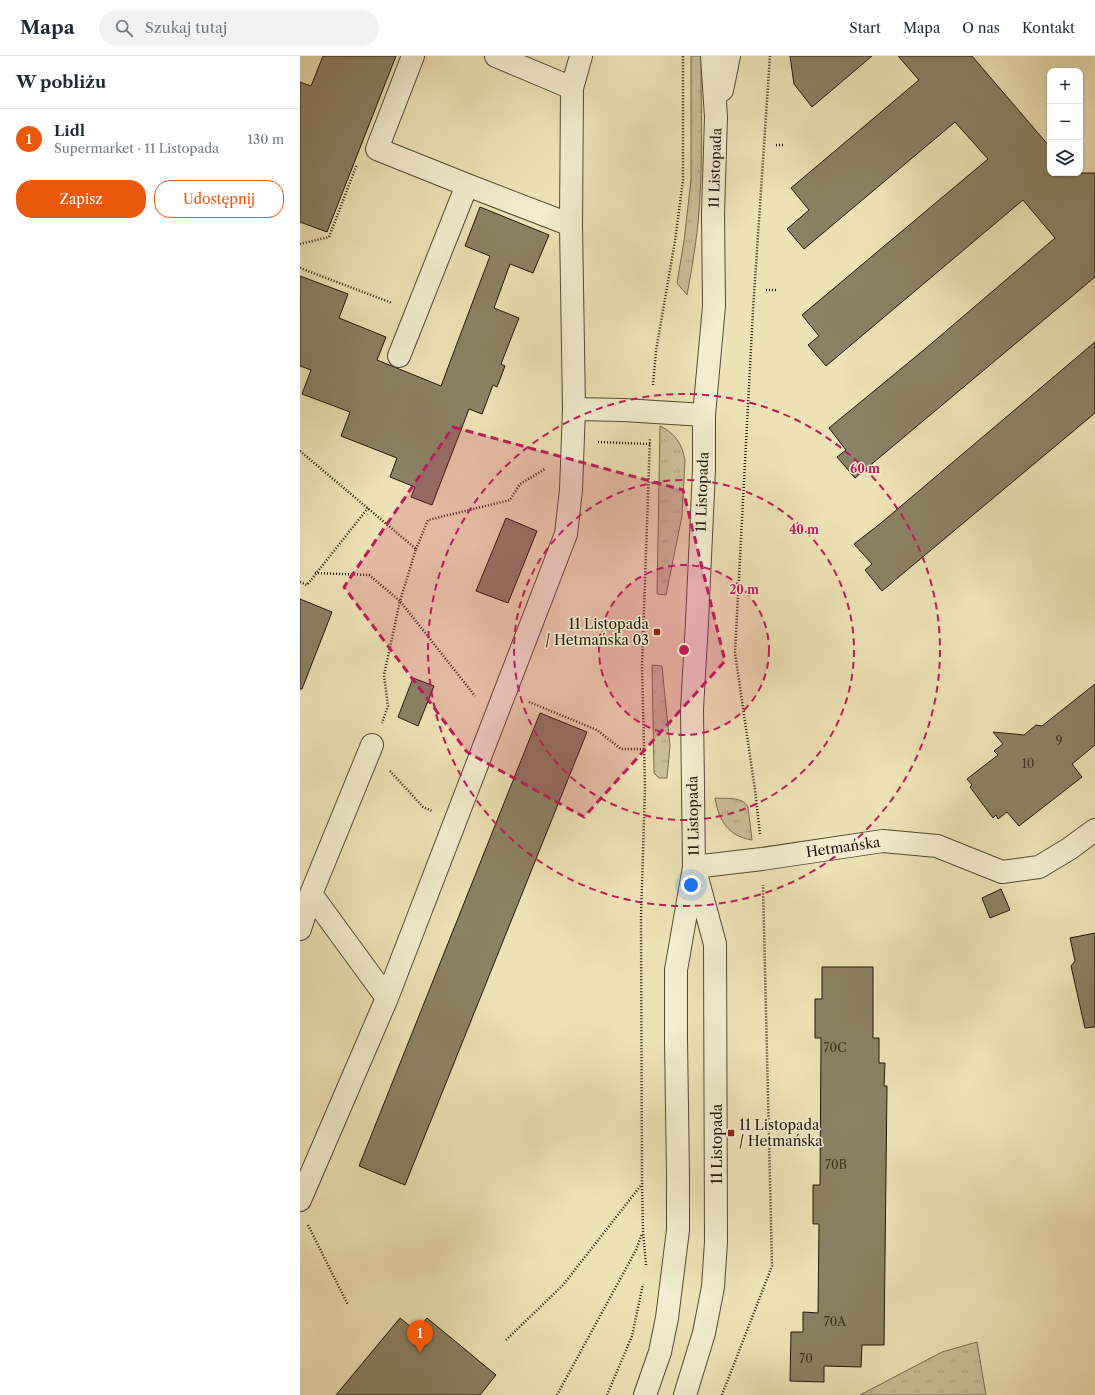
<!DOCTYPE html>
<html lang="pl">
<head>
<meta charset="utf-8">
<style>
	body { margin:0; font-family:"Libre Caslon Text",serif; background:#f2f2f3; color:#1f2937 }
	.controls { position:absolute; right:12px; top:12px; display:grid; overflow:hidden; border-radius:8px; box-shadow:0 1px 3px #0004 }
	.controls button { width:36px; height:36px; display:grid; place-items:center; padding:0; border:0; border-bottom:1px solid #e0e1e3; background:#fff; color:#1f2937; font:20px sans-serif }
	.you { position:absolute; left:391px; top:829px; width:14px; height:14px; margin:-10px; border:3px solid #fff; border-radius:50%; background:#1a73e8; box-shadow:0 0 0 6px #1a73e833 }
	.badge { display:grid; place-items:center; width:26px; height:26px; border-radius:50%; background:#ea580c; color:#fff; font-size:13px; font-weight:700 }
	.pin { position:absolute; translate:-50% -33px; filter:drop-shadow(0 1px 2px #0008) }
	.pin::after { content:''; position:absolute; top:21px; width:14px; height:12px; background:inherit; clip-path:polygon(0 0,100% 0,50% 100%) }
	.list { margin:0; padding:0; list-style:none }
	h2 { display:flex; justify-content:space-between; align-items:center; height:52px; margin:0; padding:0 16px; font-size:17px }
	h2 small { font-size:13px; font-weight:400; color:#747a83 }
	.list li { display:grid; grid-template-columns:26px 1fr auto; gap:12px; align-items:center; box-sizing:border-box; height:60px; padding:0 16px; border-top:1px solid #e0e1e3 }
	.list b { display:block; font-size:15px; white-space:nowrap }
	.list p { margin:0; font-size:13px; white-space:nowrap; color:#747a83 }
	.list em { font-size:13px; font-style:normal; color:#747a83 }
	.actions { display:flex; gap:8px; padding:12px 16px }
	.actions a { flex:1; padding:9px 0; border:1px solid #ea580c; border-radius:16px; text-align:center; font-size:14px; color:#ea580c }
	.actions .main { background:#ea580c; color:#fff }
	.icon { flex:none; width:22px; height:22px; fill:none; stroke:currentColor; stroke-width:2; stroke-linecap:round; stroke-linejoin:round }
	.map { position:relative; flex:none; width:795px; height:1339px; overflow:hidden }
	header { display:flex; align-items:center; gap:24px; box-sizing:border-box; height:56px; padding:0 20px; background:#fff; border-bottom:1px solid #e0e1e3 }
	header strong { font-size:19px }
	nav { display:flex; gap:22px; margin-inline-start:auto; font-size:14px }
	.search { width:280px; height:36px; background:#f2f2f3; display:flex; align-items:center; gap:10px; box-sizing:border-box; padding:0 14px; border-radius:22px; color:#747a83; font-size:15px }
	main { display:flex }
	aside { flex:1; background:#fff }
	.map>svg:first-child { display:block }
	.grass { fill:url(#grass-tufts); stroke:#756b52 }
	.building { fill:#8b8164; stroke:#20170b }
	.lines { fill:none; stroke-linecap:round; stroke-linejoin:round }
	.minor-casing { stroke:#534a36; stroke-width:24 }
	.path { stroke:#20170b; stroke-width:2.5; stroke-dasharray:1 2; stroke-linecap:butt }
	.minor { stroke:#f3ecd0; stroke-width:22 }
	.marked { fill:#c2185b; fill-opacity:0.2; stroke:#c2185b; stroke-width:3; stroke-dasharray:8 5; stroke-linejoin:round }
	.ring { fill:none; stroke:#c2185b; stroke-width:2; stroke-dasharray:7 5 }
	.poi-dot { fill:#8f2418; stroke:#f3ecd0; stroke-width:1.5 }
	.labels { text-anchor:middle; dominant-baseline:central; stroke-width:3; stroke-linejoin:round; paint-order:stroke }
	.number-label { font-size:12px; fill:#3b3221 }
	.street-label { font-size:14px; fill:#20170b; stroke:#f3ecd0 }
	.poi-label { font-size:14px; fill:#20170b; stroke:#f3ecd0; text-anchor:end }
	.centre { fill:#c2185b; stroke:#f3ecd0; stroke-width:2 }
	.ring-label { font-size:12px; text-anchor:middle; font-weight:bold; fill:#c2185b; stroke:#f3ecd0; stroke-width:3; stroke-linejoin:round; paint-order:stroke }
</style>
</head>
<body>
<header>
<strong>Mapa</strong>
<div class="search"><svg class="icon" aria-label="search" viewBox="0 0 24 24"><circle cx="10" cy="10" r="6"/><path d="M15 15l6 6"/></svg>Szukaj tutaj</div>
<nav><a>Start</a><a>Mapa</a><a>O nas</a><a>Kontakt</a></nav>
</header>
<main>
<aside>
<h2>W pobliżu<small></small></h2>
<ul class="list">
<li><span class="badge">1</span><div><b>Lidl</b><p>Supermarket · 11 Listopada</p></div><em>130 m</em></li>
</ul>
<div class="actions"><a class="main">Zapisz</a><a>Udostępnij</a></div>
</aside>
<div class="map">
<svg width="795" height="1339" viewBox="0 0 795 1339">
	<defs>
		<pattern id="grass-tufts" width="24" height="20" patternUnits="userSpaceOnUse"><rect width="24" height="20" fill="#cabf99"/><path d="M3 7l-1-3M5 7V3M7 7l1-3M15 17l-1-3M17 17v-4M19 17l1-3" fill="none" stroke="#ada382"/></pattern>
	</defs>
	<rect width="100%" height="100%" fill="#ede2b6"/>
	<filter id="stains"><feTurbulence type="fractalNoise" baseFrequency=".005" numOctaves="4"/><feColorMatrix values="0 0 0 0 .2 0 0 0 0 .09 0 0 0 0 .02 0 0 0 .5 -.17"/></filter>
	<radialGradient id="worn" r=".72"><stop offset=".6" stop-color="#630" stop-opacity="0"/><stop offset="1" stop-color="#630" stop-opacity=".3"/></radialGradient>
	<path class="grass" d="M391 0H401C401 52 403 104 399 155 397 183 392 212 387 239L377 227 384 185 391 124Z
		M360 370C375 377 382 388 385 404L382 460 366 539 357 538Z
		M352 609 362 610 370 690 367 722H359L354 717Z
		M415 742C426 743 442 740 448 751L452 784C428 780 419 765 415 742Z
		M677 1286 686 1339H560L642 1296Z"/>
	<path class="building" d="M23 0H96L27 176 0 166V26L11 30Z
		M490 0H572L512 51 494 28Z
		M598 0H672L750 91V117H795V221L555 422 537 401 546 394 529 372 625 293 755 182 723 144 526 310 508 289 519 280 502 259 688 103 655 66 504 193 487 173 509 154 491 132 619 24Z
		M180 151 249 179 233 217 210 208 194 252 219 262 201 308 205 310 197 331 193 329 182 358 169 353 132 449 111 441 115 431 90 421 97 402 41 380 50 356 2 338 11 314 0 310V220L48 238 39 262 86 281 77 304 141 330 190 200 165 190Z
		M795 286V357L582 535 565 514 572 508 554 488 581 467Z
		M206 462 237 475 208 547 176 535Z
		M0 543 32 556 2 633H0Z
		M113 622 134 630 118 670 98 661Z
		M795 628V689L772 708 782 721 719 770 707 756 698 763 696 759 693 762 670 731 672 729 667 723 698 699 694 695 703 688 693 676 724 679 736 669 742 670Z
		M240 657 287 676 105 1129 59 1110Z
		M701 833 710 854 690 862 682 842Z
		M795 877V971L785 972 771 910 775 905 770 882Z
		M522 911H573V982H579V1007H585L584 1030H587L584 1289H562L561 1311 524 1310V1326L490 1325 491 1276H503V1256L518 1257 519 1168H513V1129H520L521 982H515V943H522Z
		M100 1262 116 1275 127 1262 196 1319 180 1339H36Z"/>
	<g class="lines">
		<defs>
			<path id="minor" d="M113 0 77 93 167 129
				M196 0 272 32
				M422 34 429 0
				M99 300 167 129 271 169
				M274 353 323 354 404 359
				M72 689 11 838 87 942
				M394 811 462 803 583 785 637 790 702 816 739 811 769 793 795 774
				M0 873 11 838
				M0 1144 87 942 266 478 271 434 274 353 271 169 272 32 281 0
				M345 1339 360 1296 367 1262 378 1174V1120L376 983V914L394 811 392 653 397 566 404 414V359L414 250 413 157 416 61 412 0
				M385 1339 404 1277 413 1231 416 1186 415 888 396 818"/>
		</defs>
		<use href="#minor" class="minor-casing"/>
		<path class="path" d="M476 89H485
			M0 188 29 181 57 108
			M0 212 92 247
			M466 234H478
			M353 329 356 295 375 185 383 124V0
			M298 386 350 388
			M0 395 116 493 100 545 175 640
			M116 493 128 464 210 444 220 428 245 413
			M15 517 69 519 100 545 84 619 88 650 82 667
			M0 526 7 529 68 452
			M229 646 297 674 321 693H345
			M90 715 123 751 132 755
			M460 778 455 734 435 597 453 254 470 0
			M8 1169 48 1249
			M346 1209 343 1175 342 1127 341 862 345 731 342 611 350 382
			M206 1284 263 1229 342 1128
			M257 1339 336 1194 342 1178
			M307 1339 332 1280 343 1228
			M422 1339 472 1210 463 829"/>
		<use href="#minor" class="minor"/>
	</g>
	<path class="marked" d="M153 371 383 434 425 605 284 761 167 696 44 531Z"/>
	<circle cx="384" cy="594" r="85" fill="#c2185b" fill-opacity=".12"/>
	<g class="ring">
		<circle cx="384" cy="594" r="85"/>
		<circle cx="384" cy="594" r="170"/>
		<circle cx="384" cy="594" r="256"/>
	</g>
	<g class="poi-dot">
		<rect x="353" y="572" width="8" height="8" rx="2"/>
		<rect x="427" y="1073" width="8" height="8" rx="2"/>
	</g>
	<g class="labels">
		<g class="number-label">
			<text x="759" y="684">9</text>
			<text x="728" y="707">10</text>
			<text x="535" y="991">70C</text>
			<text x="536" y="1108">70B</text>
			<text x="535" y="1265">70A</text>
			<text x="506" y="1302">70</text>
		</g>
		<g class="street-label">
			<text transform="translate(415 112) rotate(-88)">11 Listopada</text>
			<text transform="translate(402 436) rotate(-88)">11 Listopada</text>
			<text transform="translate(393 760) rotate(-91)">11 Listopada</text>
			<text transform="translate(543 791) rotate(-8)">Hetmańska</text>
			<text transform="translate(417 1088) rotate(-90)">11 Listopada</text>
		</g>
		<g class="poi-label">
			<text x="349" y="568">11 Listopada<tspan x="349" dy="16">/ Hetmańska 03</tspan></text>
			<text x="439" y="1069" text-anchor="start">11 Listopada<tspan x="439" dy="16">/ Hetmańska</tspan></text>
		</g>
	</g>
	<circle cx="384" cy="594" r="6" class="centre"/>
	<g class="ring-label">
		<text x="565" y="417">60 m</text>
		<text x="504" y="478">40 m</text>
		<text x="444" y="538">20 m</text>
	</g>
	<rect width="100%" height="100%" filter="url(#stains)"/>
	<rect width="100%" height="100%" fill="url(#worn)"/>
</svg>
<div class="controls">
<button>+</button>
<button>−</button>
<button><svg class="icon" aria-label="layers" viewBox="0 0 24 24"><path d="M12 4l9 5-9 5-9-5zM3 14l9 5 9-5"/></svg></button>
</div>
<div class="you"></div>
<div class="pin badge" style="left:120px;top:1297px">1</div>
</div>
</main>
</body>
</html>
